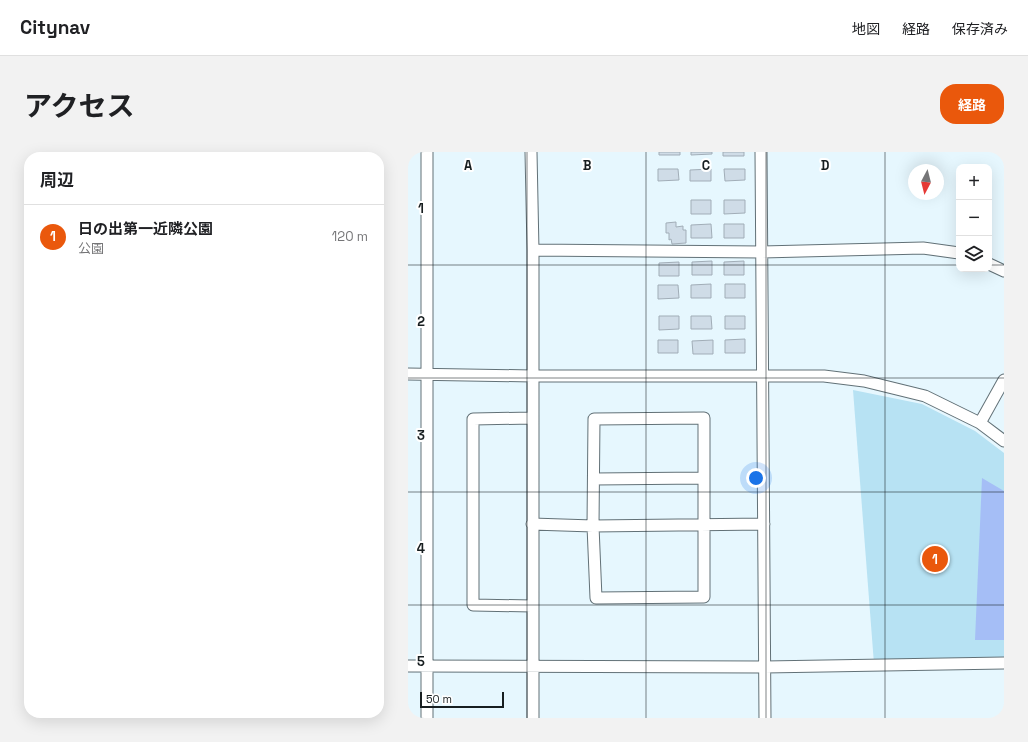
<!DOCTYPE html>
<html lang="ja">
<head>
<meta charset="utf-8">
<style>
	body { margin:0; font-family:"Space Grotesk","Noto Sans JP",sans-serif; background:#f2f2f2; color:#202124 }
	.controls { position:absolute; right:12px; top:12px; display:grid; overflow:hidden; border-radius:8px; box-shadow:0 4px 16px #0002 }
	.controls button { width:36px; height:36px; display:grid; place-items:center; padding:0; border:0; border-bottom:1px solid #e0e0e0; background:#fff; color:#202124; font:20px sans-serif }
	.compass { position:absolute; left:500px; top:12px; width:36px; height:36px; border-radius:50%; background:#fff; box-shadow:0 4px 16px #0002; rotate:187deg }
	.scale { position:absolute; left:12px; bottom:10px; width:84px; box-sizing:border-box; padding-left:4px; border:2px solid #171e20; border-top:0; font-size:11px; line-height:14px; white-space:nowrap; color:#171e20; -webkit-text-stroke:3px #fff; paint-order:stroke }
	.you { position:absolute; left:348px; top:326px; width:14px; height:14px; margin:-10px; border:3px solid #fff; border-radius:50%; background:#1a73e8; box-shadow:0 0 0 6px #1a73e833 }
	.badge { display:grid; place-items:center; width:26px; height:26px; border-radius:50%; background:#ea580c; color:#fff; font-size:13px; font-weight:700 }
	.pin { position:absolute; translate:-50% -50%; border:2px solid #fff; box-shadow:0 1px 4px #0006 }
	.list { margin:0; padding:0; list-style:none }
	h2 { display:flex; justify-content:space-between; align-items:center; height:52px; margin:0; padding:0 16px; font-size:17px }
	h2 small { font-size:13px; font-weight:400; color:#757577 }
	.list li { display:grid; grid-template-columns:26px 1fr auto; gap:12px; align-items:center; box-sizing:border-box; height:64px; padding:0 16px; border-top:1px solid #e0e0e0 }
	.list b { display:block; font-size:15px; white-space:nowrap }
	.list p { margin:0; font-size:13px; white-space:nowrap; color:#757577 }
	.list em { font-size:13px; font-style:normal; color:#757577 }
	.icon { flex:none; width:22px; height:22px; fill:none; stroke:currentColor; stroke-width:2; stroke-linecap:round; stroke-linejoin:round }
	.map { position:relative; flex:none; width:596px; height:566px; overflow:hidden; border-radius:16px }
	header { display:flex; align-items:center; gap:24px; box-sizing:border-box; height:56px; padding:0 20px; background:#fff; border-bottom:1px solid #e0e0e0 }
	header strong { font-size:19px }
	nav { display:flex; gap:22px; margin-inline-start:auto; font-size:14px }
	.intro { display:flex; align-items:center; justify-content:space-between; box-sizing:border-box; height:96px; padding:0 24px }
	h1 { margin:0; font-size:28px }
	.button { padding:10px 18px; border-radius:16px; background:#ea580c; color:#fff; font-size:14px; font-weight:700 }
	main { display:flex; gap:24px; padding:0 24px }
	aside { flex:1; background:#fff; border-radius:16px; box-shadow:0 4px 16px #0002 }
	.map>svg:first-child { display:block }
	.green { fill:#b7e2f3 }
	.water { fill:#a5bef6 }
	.building { fill:#cfdce7; stroke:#a1adb7 }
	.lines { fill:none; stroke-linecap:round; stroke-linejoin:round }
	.minor-casing { stroke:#627177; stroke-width:13 }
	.minor { stroke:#fff; stroke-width:11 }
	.grid { fill:none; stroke:#171e20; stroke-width:1; stroke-opacity:0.55 }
	.grid-label { font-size:13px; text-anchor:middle; font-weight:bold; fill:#171e20; stroke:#fff; stroke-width:4; stroke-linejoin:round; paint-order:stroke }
</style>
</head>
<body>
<header>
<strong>Citynav</strong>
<nav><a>地図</a><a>経路</a><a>保存済み</a></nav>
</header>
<div class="intro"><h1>アクセス</h1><a class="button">経路</a></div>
<main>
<aside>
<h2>周辺<small></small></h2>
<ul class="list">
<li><span class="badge">1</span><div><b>日の出第一近隣公園</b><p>公園</p></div><em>120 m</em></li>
</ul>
</aside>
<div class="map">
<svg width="596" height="566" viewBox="0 0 596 566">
	<rect width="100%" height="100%" fill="#e6f7fe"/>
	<path class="green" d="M445 238 514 252 567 279 596 301V512H466Z"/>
	<path class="water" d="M574 326 596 339V488H567Z"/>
	<path class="building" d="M251 0H272V3H251Z
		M283 0H304V2L283 3Z
		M315 0H336V4H315Z
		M250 17H270L271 28 250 29Z
		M303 17V29H282V18Z
		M316 17H337V28L317 29Z
		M283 48H303V62H283Z
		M316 48H337V61L316 62Z
		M268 70V75L275 74V78H278V91L264 92 263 87 261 88V81H258V71Z
		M303 72 304 86H283V73Z
		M316 72H336V86H316Z
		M304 109V123H284V110Z
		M336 109V123H316V110Z
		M271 110V124H251V111Z
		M303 132V146H283V133Z
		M317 132H337V146H317Z
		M250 133H270L271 146 250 147Z
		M251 164H271V177L251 178Z
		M283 164H303L304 177H283Z
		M317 164H337V177H317Z
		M337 187V201H317V188Z
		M250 188H270V201H250Z
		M305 188V202H285L284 189Z"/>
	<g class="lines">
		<defs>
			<path id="minor" d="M19 0V566
				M123 0 125 98V566
				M353 0 357 566
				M125 98 353 100 515 96 551 101
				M581 112 596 119
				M0 222 124 224H416L456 229 517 244 572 271 596 289
				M124 266 65 267V453L124 454
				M296 266V445L188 446 185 374 186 267Z
				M572 271 596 228
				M186 327 296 326
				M124 372 185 374 356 372
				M0 514 357 515 596 511"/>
		</defs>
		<use href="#minor" class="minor-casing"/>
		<use href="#minor" class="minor"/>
	</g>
	<path class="grid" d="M119 0V566M238 0V566M358 0V566M477 0V566M0 113H551M581 113H596M0 226H596M0 340H596M0 453H596"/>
	<g class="grid-label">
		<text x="60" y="18">A</text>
		<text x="179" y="18">B</text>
		<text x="298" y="18">C</text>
		<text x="417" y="18">D</text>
		<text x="13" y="61">1</text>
		<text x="13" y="174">2</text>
		<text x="13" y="288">3</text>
		<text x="13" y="401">4</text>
		<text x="13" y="514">5</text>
	</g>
</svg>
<div class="controls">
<button>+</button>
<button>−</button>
<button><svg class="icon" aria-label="layers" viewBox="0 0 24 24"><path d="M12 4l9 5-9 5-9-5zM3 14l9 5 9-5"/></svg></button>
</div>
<svg class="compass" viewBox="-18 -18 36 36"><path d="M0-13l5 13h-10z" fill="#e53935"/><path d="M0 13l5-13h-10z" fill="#757577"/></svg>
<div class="scale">50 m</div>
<div class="you"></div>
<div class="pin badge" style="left:527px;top:407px">1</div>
</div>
</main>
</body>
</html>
